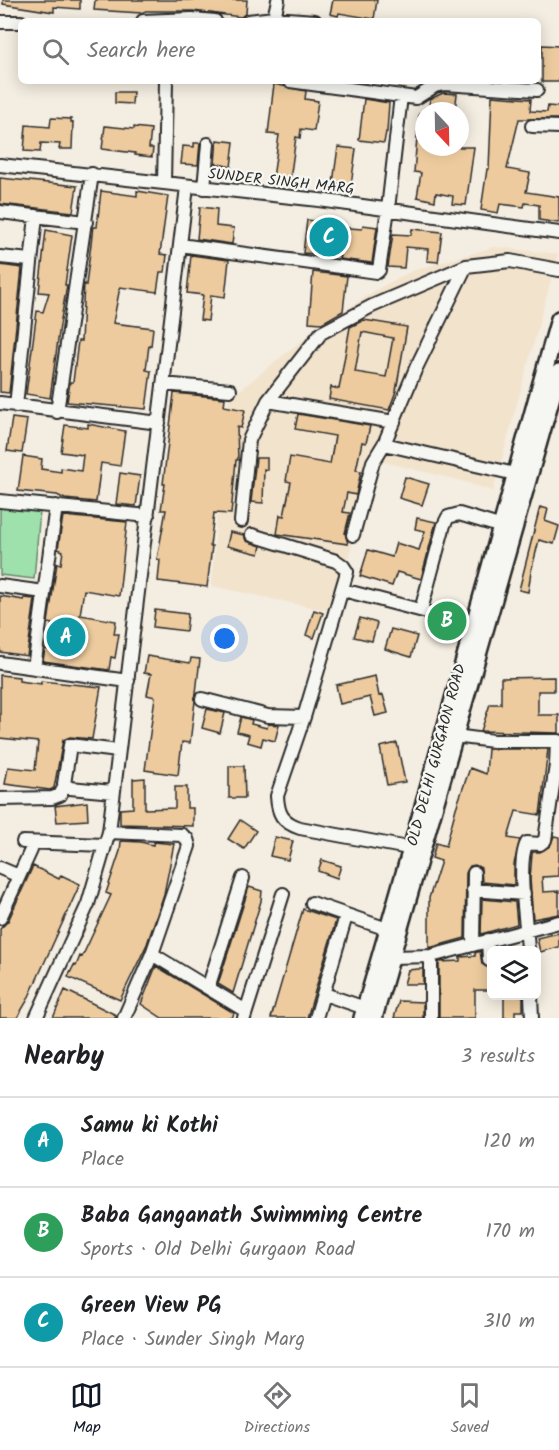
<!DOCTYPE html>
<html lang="en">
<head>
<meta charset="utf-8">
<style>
	body { margin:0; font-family:Kalam,sans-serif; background:#f2f2f2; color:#202124 }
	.controls { position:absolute; right:18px; bottom:18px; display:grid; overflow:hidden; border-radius:9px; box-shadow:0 3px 15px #0003 }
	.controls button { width:54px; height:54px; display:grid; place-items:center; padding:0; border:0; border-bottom:2px solid #e0e0e0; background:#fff; color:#202124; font:30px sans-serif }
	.compass { position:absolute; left:415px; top:102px; width:54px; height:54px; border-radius:50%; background:#fff; box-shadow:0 3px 15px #0003; rotate:158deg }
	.you { position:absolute; left:225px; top:639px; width:21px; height:21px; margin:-15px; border:4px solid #fff; border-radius:50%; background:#1a73e8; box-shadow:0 0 0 9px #1a73e833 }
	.badge { display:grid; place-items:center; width:39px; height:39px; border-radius:50%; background:#111827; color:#fff; font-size:20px; font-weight:700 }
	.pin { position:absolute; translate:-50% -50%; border:3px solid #fff; box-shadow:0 2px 6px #0006 }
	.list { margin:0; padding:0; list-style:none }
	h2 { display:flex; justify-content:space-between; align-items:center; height:78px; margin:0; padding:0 24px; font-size:26px }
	h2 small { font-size:20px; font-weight:400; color:#757577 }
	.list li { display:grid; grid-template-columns:39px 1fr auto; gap:18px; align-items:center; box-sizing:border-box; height:90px; padding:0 24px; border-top:2px solid #e0e0e0 }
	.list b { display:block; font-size:22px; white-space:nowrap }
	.list p { margin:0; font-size:20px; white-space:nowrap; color:#757577 }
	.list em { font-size:20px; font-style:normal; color:#757577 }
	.icon { flex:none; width:33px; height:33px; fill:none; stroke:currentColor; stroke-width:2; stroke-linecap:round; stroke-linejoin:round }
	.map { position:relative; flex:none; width:559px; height:1018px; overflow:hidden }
	.search { position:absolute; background:#fff; box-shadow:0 3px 15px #0003; left:18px; right:18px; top:18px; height:66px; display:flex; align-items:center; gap:15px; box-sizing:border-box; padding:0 21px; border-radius:9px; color:#757577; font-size:22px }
	.sheet { height:348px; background:#fff }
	nav { display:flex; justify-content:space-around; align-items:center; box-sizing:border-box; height:84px; border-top:2px solid #e0e0e0; background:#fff; font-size:16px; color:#757577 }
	nav a { display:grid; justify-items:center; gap:3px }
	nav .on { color:#111827 }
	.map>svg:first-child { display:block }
	.built { fill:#f2e3cd }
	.green { fill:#9fe1ac; stroke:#65866c; stroke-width:1.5 }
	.building { fill:#edcb9e; stroke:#2b2b2b; stroke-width:1.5; fill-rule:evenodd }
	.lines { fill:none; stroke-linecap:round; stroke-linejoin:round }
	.minor-casing { stroke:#2b2b2b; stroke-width:16 }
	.major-casing { stroke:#2b2b2b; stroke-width:20 }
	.minor { stroke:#f6f6f2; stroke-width:12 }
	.major { stroke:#f6f6f2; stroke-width:15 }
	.labels { text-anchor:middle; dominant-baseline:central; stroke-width:4.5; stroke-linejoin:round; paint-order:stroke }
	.street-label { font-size:15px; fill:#2b2b2b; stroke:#f6f6f2 }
</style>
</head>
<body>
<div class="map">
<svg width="559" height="1018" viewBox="0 0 559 1018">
	<rect width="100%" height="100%" fill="#f4ede1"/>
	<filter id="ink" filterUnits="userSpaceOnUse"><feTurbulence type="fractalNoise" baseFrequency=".0167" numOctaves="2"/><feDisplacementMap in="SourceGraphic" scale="12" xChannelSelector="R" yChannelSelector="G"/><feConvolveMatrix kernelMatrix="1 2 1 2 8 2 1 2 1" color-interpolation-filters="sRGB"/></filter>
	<g filter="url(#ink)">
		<path class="built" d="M494 247 558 254 493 491 462 481 380 461 330 611 212 586 218 493 229 399 300 342 374 291 412 271Z"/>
		<path class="green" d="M0 505 40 510 34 579 0 575Z"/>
		<path class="building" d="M3 0H80V9L54 7V12L3 4Z
			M95 0H247L246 13 241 17 193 11H146L141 13 94 10Z
			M333 0H377L374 19 339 13 338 16 330 14Z
			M542 45 559 46V82H542Z
			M274 84 306 91 305 99 318 101 314 131 301 129 300 138 296 137 290 180 273 178 279 135 268 134Z
			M115 92H133L132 104 115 103Z
			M443 93 457 94 455 111H428L430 99Z
			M492 96 531 99 530 111 547 112 548 106 559 107V119H519L507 169 530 173 526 192 559 197V223L539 220V205L525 203 524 207 500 204 498 213 481 210 487 169H489Z
			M364 99 389 103 387 132H386L384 143 359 140Z
			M419 114 424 115V147H474L466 205 452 204 453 196 436 193 435 201 417 197 421 173 414 172Z
			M51 118 71 119V122H73L72 149H59L60 144 41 143 40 152 24 151 26 125 50 127Z
			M105 126 134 129V127L151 129 149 148H153L152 157 135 155V153L102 149Z
			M217 140 234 142 231 167 215 163Z
			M194 143H200L198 165 181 164 183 146 194 147Z
			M338 147 356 149 351 185 333 183Z
			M0 178 77 186 73 212 0 204Z
			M101 191 137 196V191L168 196 160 254 167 255 165 272H160L157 292 120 287 113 323 153 328 151 346 149 345 146 370 151 371 146 409 67 402 70 382H73L78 341H81L84 284 86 285 93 227H97Z
			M200 207 217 209 216 226 234 228 232 244 197 239Z
			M307 220 337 224V227L362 229 363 225 377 227 372 263 339 259 340 256 303 253Z
			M412 229 442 232 438 262 427 261 428 249 406 247 404 268 388 267 393 234 411 235Z
			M46 230 72 235 65 285H67L60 325 50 398 26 394 37 311 43 312 49 293 39 292Z
			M191 255 229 260 225 297 211 295 208 321 200 320 203 295 187 293Z
			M0 265 22 268 9 393 0 392Z
			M313 272 347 276 343 311 322 323 309 322Z
			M364 320 407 327 396 391 389 410 329 399 331 387 339 389 350 327ZM362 332 393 338 386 377 355 372Z
			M174 393 225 398 224 406 245 410 241 428 237 427 238 460H236L231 514 214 513 210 546H212L207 587 158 581 160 560 157 559 166 510H161L165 484H163Z
			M298 414 370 426 366 443 362 442 356 470 361 471 356 495 347 493 343 512 350 513 345 533 348 544 277 534 280 515 284 516 291 482 286 481 290 457 330 464 335 436 295 429Z
			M12 418 27 420 22 453 7 451Z
			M88 424 125 431 120 466 101 463 96 502 65 499 57 495 18 491 23 456 42 459 41 469 61 472V468L81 471 83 455 61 452 65 425 88 428Z
			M256 458H267V470L264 469 263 503 251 502Z
			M120 473 140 476 136 506 116 504Z
			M405 477 429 484 422 505 399 498Z
			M540 507 548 509 545 521 559 526 554 544 539 540 531 572 528 592 519 590Z
			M63 516 127 522 119 596 84 590 80 615 116 621 114 634H119L115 658 111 657 109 670 43 661 45 649 49 650 52 624 48 623 57 563 61 564 63 551 58 549Z
			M417 518 436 522 421 579 397 572 392 586 360 576 368 550 392 557 396 543 419 550 425 531 415 529Z
			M230 532 244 535 246 541 261 546 259 554 227 546Z
			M0 596 24 600V598L35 599 27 656 0 652Z
			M155 610 188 614 186 631 153 627Z
			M314 610 323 613 314 638 306 635Z
			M360 618 377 623 372 641 354 637Z
			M391 629 417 636 411 657 385 649Z
			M147 656 190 663 191 658 200 659 190 743 182 742 178 775 145 770 155 697 147 695 151 674 144 673Z
			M0 675 19 677V681L41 684V681L101 687 92 739 70 737 63 740 54 788 50 790 5 784 8 767 35 770 38 742 0 738Z
			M375 676 379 696 383 695 388 713 375 716 370 697 340 704 336 685Z
			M554 677V691H538V715H559V733L481 731 490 704H501V678Z
			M207 709 225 713 220 733 202 728Z
			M241 717 252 720 251 724 267 728 268 724 279 725 275 741 263 738 261 746 247 742 249 735 237 732Z
			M397 743 405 782 387 785 380 747Z
			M488 749H548L540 815 516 811 508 838 520 840 514 864V885L482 882 481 868 475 865 470 866 466 873 465 938 429 948V898L441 861 432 858 436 843 446 846 456 808 470 768 486 774Z
			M229 766H244L245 798H229Z
			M145 778V809L175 808V787H187V808H193V826L120 824V809L133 808V779Z
			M87 802 88 820 57 822 55 806Z
			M240 820 256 831 244 849 228 839Z
			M554 836 559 837V876L542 877 543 892 559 891V914L533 919 530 879 532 854 533 852H540L550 846Z
			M275 837 293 841 288 860 270 856Z
			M121 841 141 842 153 845 154 842 174 844 164 894 147 944 120 1000 68 977 74 965 76 966 80 956 82 957 111 895 106 893 120 851Z
			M322 860 341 866 337 878 318 871Z
			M33 866 59 879 61 875 80 884 27 1001 17 1018H0V929L8 921Z
			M249 887 262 891 261 901 233 993 218 984Z
			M482 899 515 902 517 924 481 934Z
			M303 909 336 920 332 934 307 1018H271Z
			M559 933V947L540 952 537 938Z
			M480 951 482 964 489 968V990H475V1018H439V962L460 961V957L475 956V953Z
			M156 966 234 1013 232 1018H162L141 1004Z
			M418 969H423V984H404L408 970Z
			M65 990 116 1015V1018H53Z
			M504 996H523V1011H515V1018H504Z
			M399 1001 423 1002V1018H394Z"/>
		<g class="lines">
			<defs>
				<path id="minor" d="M274 18 278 0
					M143 21 192 19 215 21
					M248 21 274 18 315 21
					M0 22H21
					M290 81 416 98 435 86 444 84 537 90
					M532 126 559 127
					M0 165 319 200 559 233
					M164 183 166 81
					M204 188 208 144
					M0 212 86 222
					M180 245 377 272 379 270 388 209 401 96
					M0 257 30 260
					M163 384 230 390
					M268 401 394 422
					M0 403 159 423
					M16 406 36 216
					M57 412 92 174
					M384 444 515 474
					M0 501 148 516
					M241 521 249 440 268 401 321 333 372 306 466 266 510 261 559 270
					M252 535 336 561 343 566 347 572 304 717 277 796C278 814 282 822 300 828L419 850
					M353 535 373 462 384 444 416 368 466 266
					M0 586 44 592
					M343 590 473 624
					M421 610 444 525 448 517 459 514 509 529
					M0 663 128 681
					M34 668 56 506
					M202 699 268 716 304 717
					M447 735 493 741H559
					M113 792 70 788 64 784 70 745 118 751
					M0 799 52 798 60 795 65 786
					M109 832 182 835 187 839 189 846 152 954 124 1018
					M23 842 105 845
					M0 868 19 876
					M473 890 524 894
					M312 903 387 929
					M0 918 31 850
					M488 940 489 960
					M473 945 474 873
					M528 950C527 925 516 863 527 843L540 844 545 840 556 765 557 741
					M152 954 246 1011
					M392 957 431 956 559 922
					M208 988 243 878
					M324 994 365 1008
					M531 996 532 1018
					M36 1018 88 904 109 832 187 187
					M244 1018 283 894
					M316 1018 346 916
					M431 1018V956"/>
				<path id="major" d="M362 1018C431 786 493 552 559 319
					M374 1018 559 372"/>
			</defs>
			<use href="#minor" class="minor-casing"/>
			<use href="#major" class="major-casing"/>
			<use href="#minor" class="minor"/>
			<use href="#major" class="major"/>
		</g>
	</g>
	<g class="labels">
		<g class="street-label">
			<text transform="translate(281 182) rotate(6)">SUNDER SINGH MARG</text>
			<text transform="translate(437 755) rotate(-75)">OLD DELHI GURGAON ROAD</text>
		</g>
	</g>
</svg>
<div class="controls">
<button><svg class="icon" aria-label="layers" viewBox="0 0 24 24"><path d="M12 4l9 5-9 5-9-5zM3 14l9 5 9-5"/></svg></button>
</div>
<svg class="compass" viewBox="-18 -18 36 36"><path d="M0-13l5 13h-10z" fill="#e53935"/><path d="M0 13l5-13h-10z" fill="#757577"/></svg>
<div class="you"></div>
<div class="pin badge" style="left:66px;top:637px;background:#0f9aa8">A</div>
<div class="pin badge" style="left:447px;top:621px;background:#2e9e5b">B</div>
<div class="pin badge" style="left:329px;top:237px;background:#0f9aa8">C</div>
<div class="search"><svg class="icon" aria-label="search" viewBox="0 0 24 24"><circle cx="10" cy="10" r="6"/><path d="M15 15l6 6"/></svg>Search here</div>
</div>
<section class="sheet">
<h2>Nearby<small>3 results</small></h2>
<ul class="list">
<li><span class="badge" style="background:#0f9aa8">A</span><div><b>Samu ki Kothi</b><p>Place</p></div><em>120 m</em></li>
<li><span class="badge" style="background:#2e9e5b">B</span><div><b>Baba Ganganath Swimming Centre</b><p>Sports · Old Delhi Gurgaon Road</p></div><em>170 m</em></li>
<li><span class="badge" style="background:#0f9aa8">C</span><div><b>Green View PG</b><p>Place · Sunder Singh Marg</p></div><em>310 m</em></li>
</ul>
</section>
<nav>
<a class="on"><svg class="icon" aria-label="map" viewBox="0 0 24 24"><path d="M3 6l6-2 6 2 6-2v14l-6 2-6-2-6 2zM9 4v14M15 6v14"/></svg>Map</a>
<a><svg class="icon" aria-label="directions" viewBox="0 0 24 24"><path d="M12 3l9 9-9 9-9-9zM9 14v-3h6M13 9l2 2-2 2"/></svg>Directions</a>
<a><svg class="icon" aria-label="saved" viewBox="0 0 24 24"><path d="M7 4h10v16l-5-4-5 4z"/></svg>Saved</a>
</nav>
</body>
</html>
